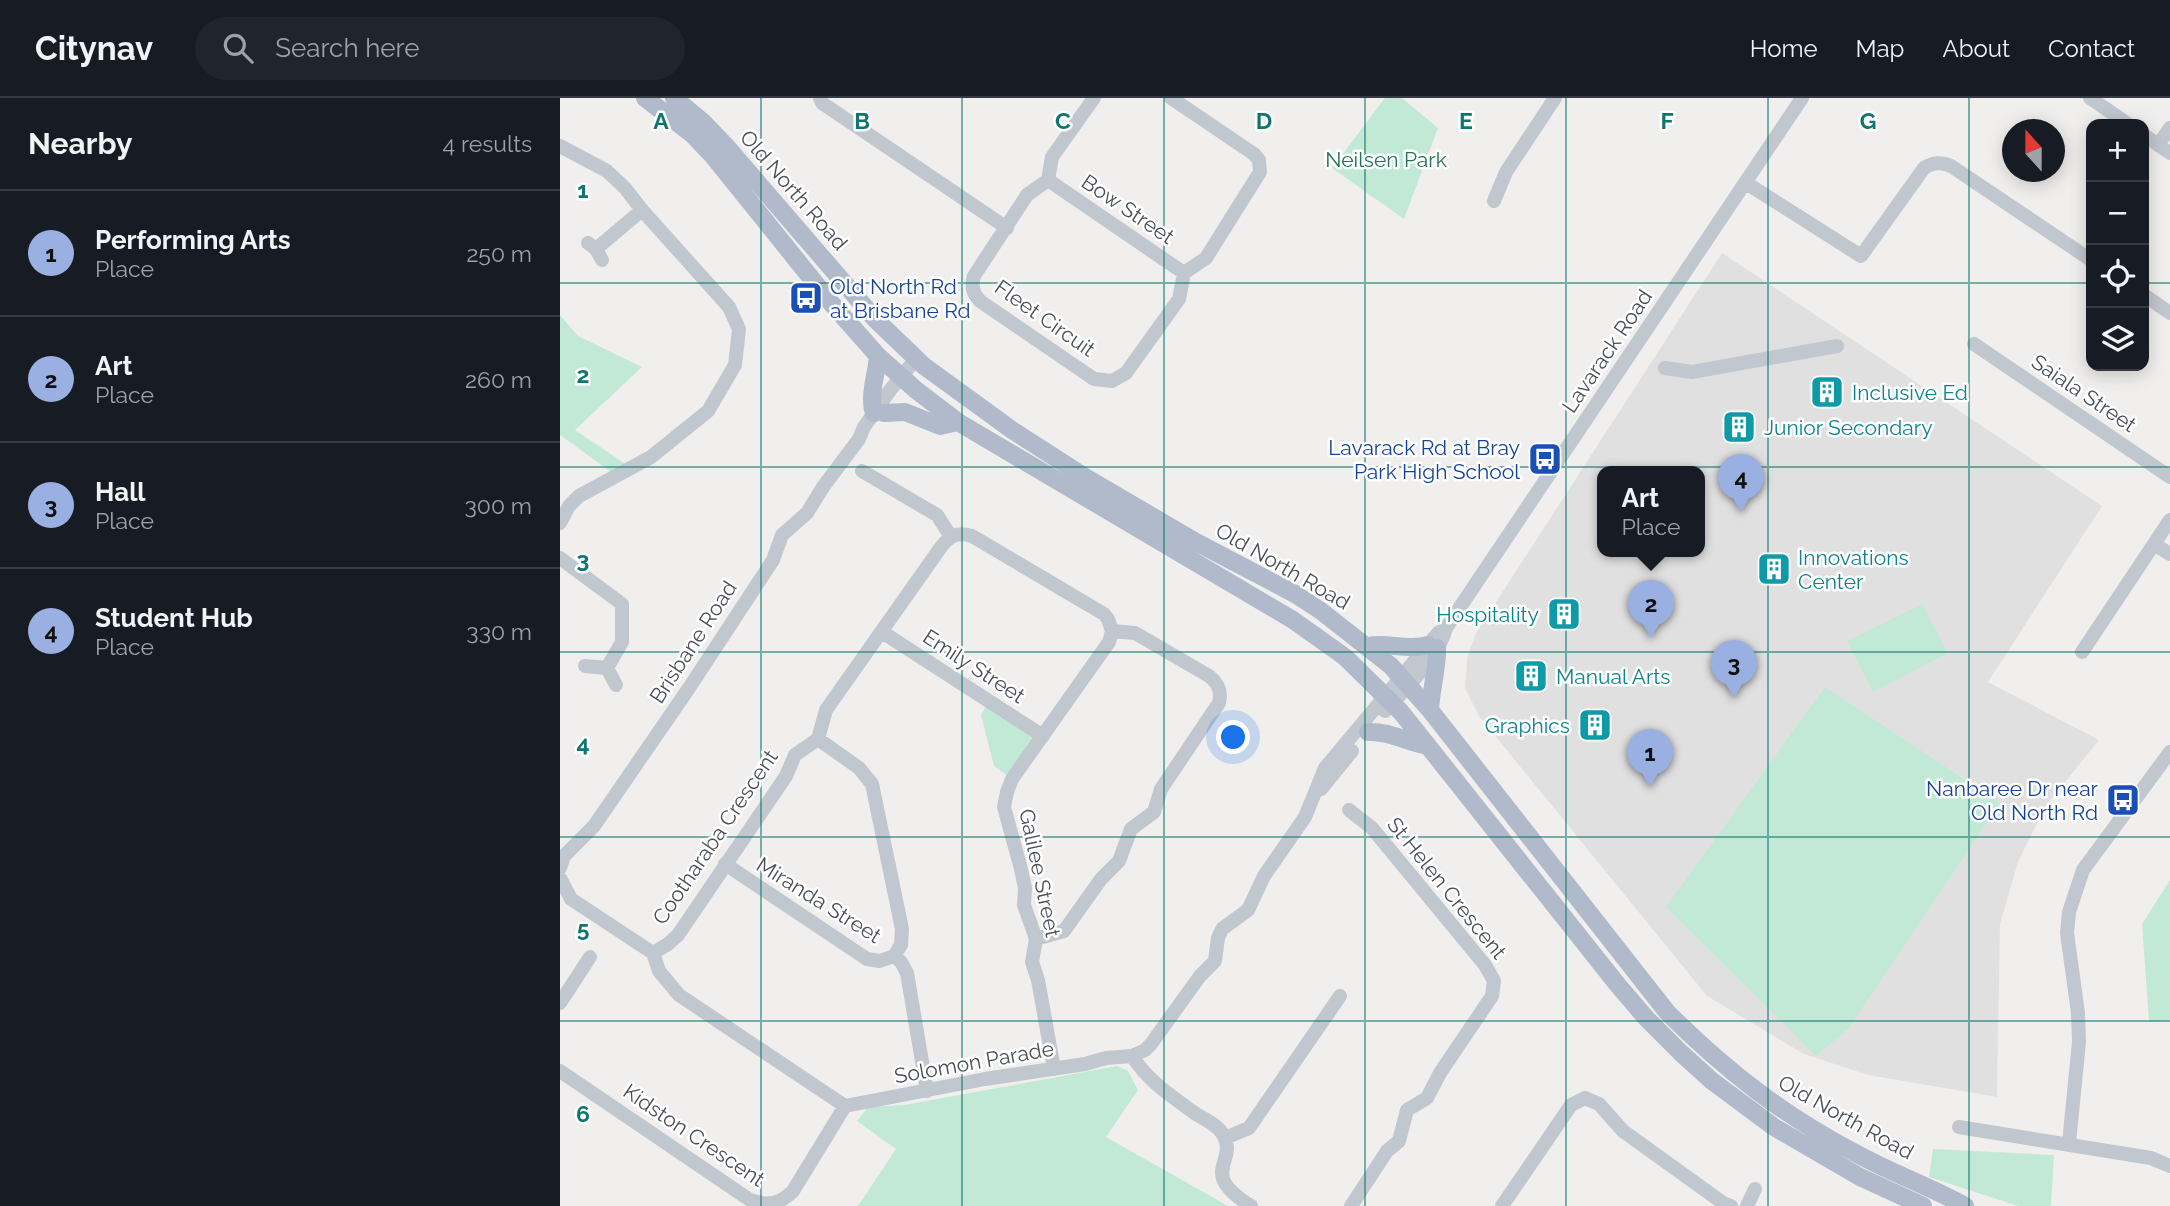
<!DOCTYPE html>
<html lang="en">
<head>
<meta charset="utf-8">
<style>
	body { margin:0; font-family:Raleway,sans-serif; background:#20242c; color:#f1f3f6 }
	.controls { position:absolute; right:21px; top:21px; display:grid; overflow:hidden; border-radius:14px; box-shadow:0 4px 18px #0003 }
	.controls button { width:63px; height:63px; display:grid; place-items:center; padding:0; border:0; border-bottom:2px solid #363941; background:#171b24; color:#f1f3f6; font:35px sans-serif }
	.compass { position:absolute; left:1442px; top:21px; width:63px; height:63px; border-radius:50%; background:#171b24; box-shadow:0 4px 18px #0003; rotate:339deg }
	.you { position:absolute; left:674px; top:640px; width:24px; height:24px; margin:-18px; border:5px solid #fff; border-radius:50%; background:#1a73e8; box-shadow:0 0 0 10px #1a73e833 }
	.badge { display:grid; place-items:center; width:46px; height:46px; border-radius:50%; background:#9ab0e2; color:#111; font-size:23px; font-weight:700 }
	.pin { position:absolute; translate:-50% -58px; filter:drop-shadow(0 2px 4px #0008) }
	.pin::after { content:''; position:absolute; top:37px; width:24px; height:21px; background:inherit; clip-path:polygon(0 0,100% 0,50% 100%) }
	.popup { position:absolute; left:1037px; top:368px; width:108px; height:91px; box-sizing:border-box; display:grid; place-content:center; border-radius:14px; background:#171b24; filter:drop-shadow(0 2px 5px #0005); font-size:23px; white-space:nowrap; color:#9ea1a6 }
	.popup b { font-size:26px; color:#f1f3f6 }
	.popup::after { content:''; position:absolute; left:50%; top:100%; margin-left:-14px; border:14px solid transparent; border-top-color:#171b24 }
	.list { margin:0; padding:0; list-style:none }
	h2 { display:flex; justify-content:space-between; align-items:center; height:91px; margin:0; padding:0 28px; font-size:30px }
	h2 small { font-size:23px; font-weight:400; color:#9ea1a6 }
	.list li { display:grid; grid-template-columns:46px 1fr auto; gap:21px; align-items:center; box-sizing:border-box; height:126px; padding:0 28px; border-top:2px solid #363941 }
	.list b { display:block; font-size:26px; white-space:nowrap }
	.list p { margin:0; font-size:23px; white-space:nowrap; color:#9ea1a6 }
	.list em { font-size:23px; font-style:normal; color:#9ea1a6 }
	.icon { flex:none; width:38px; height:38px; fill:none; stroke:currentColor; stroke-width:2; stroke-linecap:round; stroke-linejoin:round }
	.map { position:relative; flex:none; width:1610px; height:1108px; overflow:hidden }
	header { display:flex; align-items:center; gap:42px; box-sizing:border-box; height:98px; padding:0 35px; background:#171b24; border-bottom:2px solid #363941 }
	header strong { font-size:33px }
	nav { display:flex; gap:38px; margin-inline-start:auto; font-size:24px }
	.search { width:490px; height:63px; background:#20242c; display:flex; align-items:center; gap:18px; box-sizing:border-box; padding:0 24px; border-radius:38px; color:#9ea1a6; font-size:26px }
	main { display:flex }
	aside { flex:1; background:#171b24 }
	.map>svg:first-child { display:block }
	.education { fill:#e1e0e0; fill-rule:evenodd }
	.green { fill:#c2e9d6 }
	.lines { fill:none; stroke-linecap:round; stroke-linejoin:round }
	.minor { stroke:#c1c7ce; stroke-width:14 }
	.major { stroke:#b1baca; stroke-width:18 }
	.grid { fill:none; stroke:#0f766e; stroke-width:2; stroke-opacity:0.55 }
	.labels { text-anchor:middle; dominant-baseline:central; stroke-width:5; stroke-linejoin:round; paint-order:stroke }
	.park-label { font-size:21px; fill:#237255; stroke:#fff }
	.street-label { font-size:21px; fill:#494f59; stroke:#fff }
	.transit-label { font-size:21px; fill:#164399; stroke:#fff; text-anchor:end }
	.culture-label { font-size:21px; fill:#0d838f; stroke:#fff; text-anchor:start }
	.grid-label { font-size:23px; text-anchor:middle; font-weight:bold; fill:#0f766e; stroke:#fff; stroke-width:5; stroke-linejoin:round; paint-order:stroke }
</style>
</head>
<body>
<header>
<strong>Citynav</strong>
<div class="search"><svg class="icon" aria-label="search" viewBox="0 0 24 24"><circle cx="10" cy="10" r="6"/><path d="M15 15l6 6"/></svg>Search here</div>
<nav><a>Home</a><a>Map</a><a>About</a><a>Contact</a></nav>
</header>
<main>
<aside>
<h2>Nearby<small>4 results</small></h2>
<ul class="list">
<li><span class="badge">1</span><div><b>Performing Arts</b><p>Place</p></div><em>250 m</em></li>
<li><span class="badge">2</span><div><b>Art</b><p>Place</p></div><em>260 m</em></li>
<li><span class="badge">3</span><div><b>Hall</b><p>Place</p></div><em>300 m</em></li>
<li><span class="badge">4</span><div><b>Student Hub</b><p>Place</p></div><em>330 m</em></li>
</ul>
</aside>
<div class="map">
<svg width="1610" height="1108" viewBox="0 0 1610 1108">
	<rect width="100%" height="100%" fill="#f1efee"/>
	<path class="education" d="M1162 155 1542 408 1428 584 1539 642 1485 709 1458 764 1440 826 1437 999 1308 977 1244 956 1147 898 919 618 905 590 907 560 916 535ZM1042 374H1140V454H1042Z"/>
	<path class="green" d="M825 0H842L878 30 844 121 772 70Z
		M0 217 18 238 82 269 15 332 70 369 51 374 0 337Z
		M1362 506 1388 555 1313 594 1287 543Z
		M1265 589 1440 705 1288 931 1256 958 1106 809Z
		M427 606 478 638 448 678 434 668 421 617Z
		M1610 782V922L1589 924 1582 826Z
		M557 968 568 973 578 992 546 1039 668 1108H298L336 1051 297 1023 308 1009 344 1007Z
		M1373 1051 1494 1057 1491 1108H1458L1369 1079Z"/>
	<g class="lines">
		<path class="minor" d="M260 0 262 5 447 130
			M534 0 492 59 488 82 467 97 414 178C411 187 413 196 420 203L534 281 552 283 566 275 619 201 624 175 646 160 700 74 699 62 694 56 611 0
			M1530 0 1568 26
			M1584 37 1610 55
			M1598 47 1610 30
			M0 48 47 73 65 90 82 112 169 209 179 231 175 267 148 313 91 359 19 398 9 408 0 425
			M488 82 624 175
			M1186 85 1301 158 1364 70C1374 64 1381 64 1391 68L1531 162
			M934 103 946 74 995 0
			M28 145 36 151 42 162
			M36 151 82 112
			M1584 197 1610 215
			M1414 246 1610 379
			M1105 270 1132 274 1277 248
			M302 373 377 417 391 439
			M1594 446 1610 456
			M0 460 62 506V544L47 570
			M322 534 483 638
			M1522 554 1610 422
			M25 568 47 570 56 587
			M825 613C845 591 879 559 886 530L1242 0
			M258 641 299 670 312 686 342 831 341 847 334 858
			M761 691 792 653
			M789 712 812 730 925 867 934 883 932 898 880 975 867 1000 847 1012 839 1043 827 1053 791 1108
			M165 766 307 861 320 863 334 858
			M0 770 4 758 34 728 129 590 213 462 222 437 247 415 263 389 299 341 304 329 331 291 355 262
			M0 780 11 801 93 855 99 873 119 897 285 1008 425 981 525 966 546 960 572 958 585 952 591 946 640 878 655 863 658 840 662 831 688 812 704 778 745 719 765 670 878 535 886 530
			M93 855 108 846 118 837 226 678 235 657 258 641 266 612 381 449C390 437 398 434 412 438L544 516 548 521 552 533 575 535 649 578C658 585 662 593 659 605L601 691 594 714 571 731 559 763 541 781 504 833 476 841
			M334 858 341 864 347 875 367 993
			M0 905 30 859
			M572 958C589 984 611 998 636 1016 645 1021 657 1027 662 1035 681 1064 635 1073 691 1108
			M494 971 478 882 472 864 476 841 464 807 465 790 461 771 444 709 447 694 452 681 549 544 552 533
			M0 973 190 1102C208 1108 219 1107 233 1093L285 1008
			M1399 1029 1591 1060 1610 1068
			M665 1040 689 1030 780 898
			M1509 1045 1519 944 1518 915 1507 835 1509 814 1523 772 1610 654
			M942 1108 1011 1007 1025 1000 1039 1006 1063 1033 1163 1105 1171 1108
			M1187 1108 1195 1091"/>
		<path class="major" d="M85 0 132 36 153 58 272 206 318 258 356 292 398 324 733 522 785 559 841 614 1057 886 1087 921 1121 955 1152 983 1214 1029 1300 1079 1363 1108
			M114 0 144 25 166 48 316 222 364 268 452 332 525 379 636 444 735 496 761 513 831 568 870 612 1107 914C1166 973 1224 1018 1299 1057 1334 1076 1371 1089 1405 1108
			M314 315C308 299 317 275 318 258
			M324 315 345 314 380 328 398 324
			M808 548C828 544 847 553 868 547
			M870 612C871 591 878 568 877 550
			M808 634C830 633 846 644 868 648"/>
	</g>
	<path class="grid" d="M201 0V1108M402 0V1108M604 0V1108M805 0V1108M1006 0V1108M1208 0V1108M1409 0V1108M0 185H1531M1584 185H1610M0 369H1610M0 554H1610M0 739H1610M0 923H1610"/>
	<defs>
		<symbol id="bus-square" viewBox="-11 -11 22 22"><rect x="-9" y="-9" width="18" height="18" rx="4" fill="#1a4fb4" stroke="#fff"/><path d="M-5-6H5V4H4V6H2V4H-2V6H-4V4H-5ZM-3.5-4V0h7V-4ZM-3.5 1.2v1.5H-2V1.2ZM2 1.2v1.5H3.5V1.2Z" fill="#fff"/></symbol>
		<symbol id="building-square" viewBox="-11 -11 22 22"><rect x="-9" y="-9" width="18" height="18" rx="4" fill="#0f9aa8" stroke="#fff"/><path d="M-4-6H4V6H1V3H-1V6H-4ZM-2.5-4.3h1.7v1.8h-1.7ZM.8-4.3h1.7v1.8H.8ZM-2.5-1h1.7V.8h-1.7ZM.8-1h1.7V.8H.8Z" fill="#fff"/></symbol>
	</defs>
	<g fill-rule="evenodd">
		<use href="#bus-square" x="227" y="181" width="38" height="38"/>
		<use href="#building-square" x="1248" y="275" width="38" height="38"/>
		<use href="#building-square" x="1160" y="310" width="38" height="38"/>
		<use href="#bus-square" x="966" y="342" width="38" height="38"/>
		<use href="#building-square" x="1195" y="452" width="38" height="38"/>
		<use href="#building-square" x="985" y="497" width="38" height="38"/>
		<use href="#building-square" x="952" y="559" width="38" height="38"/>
		<use href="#building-square" x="1016" y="608" width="38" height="38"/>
		<use href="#bus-square" x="1544" y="683" width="38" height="38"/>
	</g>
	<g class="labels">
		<g class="park-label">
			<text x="826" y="61">Neilsen Park</text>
		</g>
		<g class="street-label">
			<text transform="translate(234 92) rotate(49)">Old North Road</text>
			<text transform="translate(568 111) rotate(34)">Bow Street</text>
			<text transform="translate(485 220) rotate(35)">Fleet Circuit</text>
			<text transform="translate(1047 253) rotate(-56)">Lavarack Road</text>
			<text transform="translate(1524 295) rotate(34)">Saiala Street</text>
			<text transform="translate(723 468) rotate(30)">Old North Road</text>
			<text transform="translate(133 544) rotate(-57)">Brisbane Road</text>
			<text transform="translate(414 568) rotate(33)">Emily Street</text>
			<text transform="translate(155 739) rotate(-56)">Cootharaba Crescent</text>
			<text transform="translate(480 775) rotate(78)">Galilee Street</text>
			<text transform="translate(887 790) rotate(51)">St Helen Crescent</text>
			<text transform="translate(259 802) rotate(32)">Miranda Street</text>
			<text transform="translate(414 964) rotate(-10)">Solomon Parade</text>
			<text transform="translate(1286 1019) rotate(29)">Old North Road</text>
			<text transform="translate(134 1037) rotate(34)">Kidston Crescent</text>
		</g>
		<g class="transit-label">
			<text x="270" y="188" text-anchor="start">Old North Rd<tspan x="270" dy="24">at Brisbane Rd</tspan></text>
			<text x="960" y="349">Lavarack Rd at Bray<tspan x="960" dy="24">Park High School</tspan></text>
			<text x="1538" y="690">Nanbaree Dr near<tspan x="1538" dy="24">Old North Rd</tspan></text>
		</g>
		<g class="culture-label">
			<text x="1292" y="294">Inclusive Ed</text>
			<text x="1204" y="329">Junior Secondary</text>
			<text x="1238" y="459">Innovations<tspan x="1238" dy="24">Center</tspan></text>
			<text x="979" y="516" text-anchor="end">Hospitality</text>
			<text x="996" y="578">Manual Arts</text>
			<text x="1010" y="627" text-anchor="end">Graphics</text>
		</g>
	</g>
	<g class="grid-label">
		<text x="101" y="31">A</text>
		<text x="302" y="31">B</text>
		<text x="503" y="31">C</text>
		<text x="704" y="31">D</text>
		<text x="906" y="31">E</text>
		<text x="1107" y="31">F</text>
		<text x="1308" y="31">G</text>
		<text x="23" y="100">1</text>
		<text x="23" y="285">2</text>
		<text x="23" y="470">3</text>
		<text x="23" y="654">4</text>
		<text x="23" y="839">5</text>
		<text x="23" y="1024">6</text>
	</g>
</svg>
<div class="controls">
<button>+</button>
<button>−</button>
<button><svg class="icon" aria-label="locate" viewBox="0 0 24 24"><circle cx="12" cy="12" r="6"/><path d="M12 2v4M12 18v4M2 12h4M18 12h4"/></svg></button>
<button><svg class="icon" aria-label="layers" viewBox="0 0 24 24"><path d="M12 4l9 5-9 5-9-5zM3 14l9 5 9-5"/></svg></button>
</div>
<svg class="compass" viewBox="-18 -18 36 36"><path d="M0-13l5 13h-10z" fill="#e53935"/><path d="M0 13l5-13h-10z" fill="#9ea1a6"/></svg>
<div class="you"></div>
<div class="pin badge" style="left:1090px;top:689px">1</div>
<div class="pin badge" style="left:1091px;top:540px">2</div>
<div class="popup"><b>Art</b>Place</div>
<div class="pin badge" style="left:1174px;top:600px">3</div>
<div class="pin badge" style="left:1181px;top:414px">4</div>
</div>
</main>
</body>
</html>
